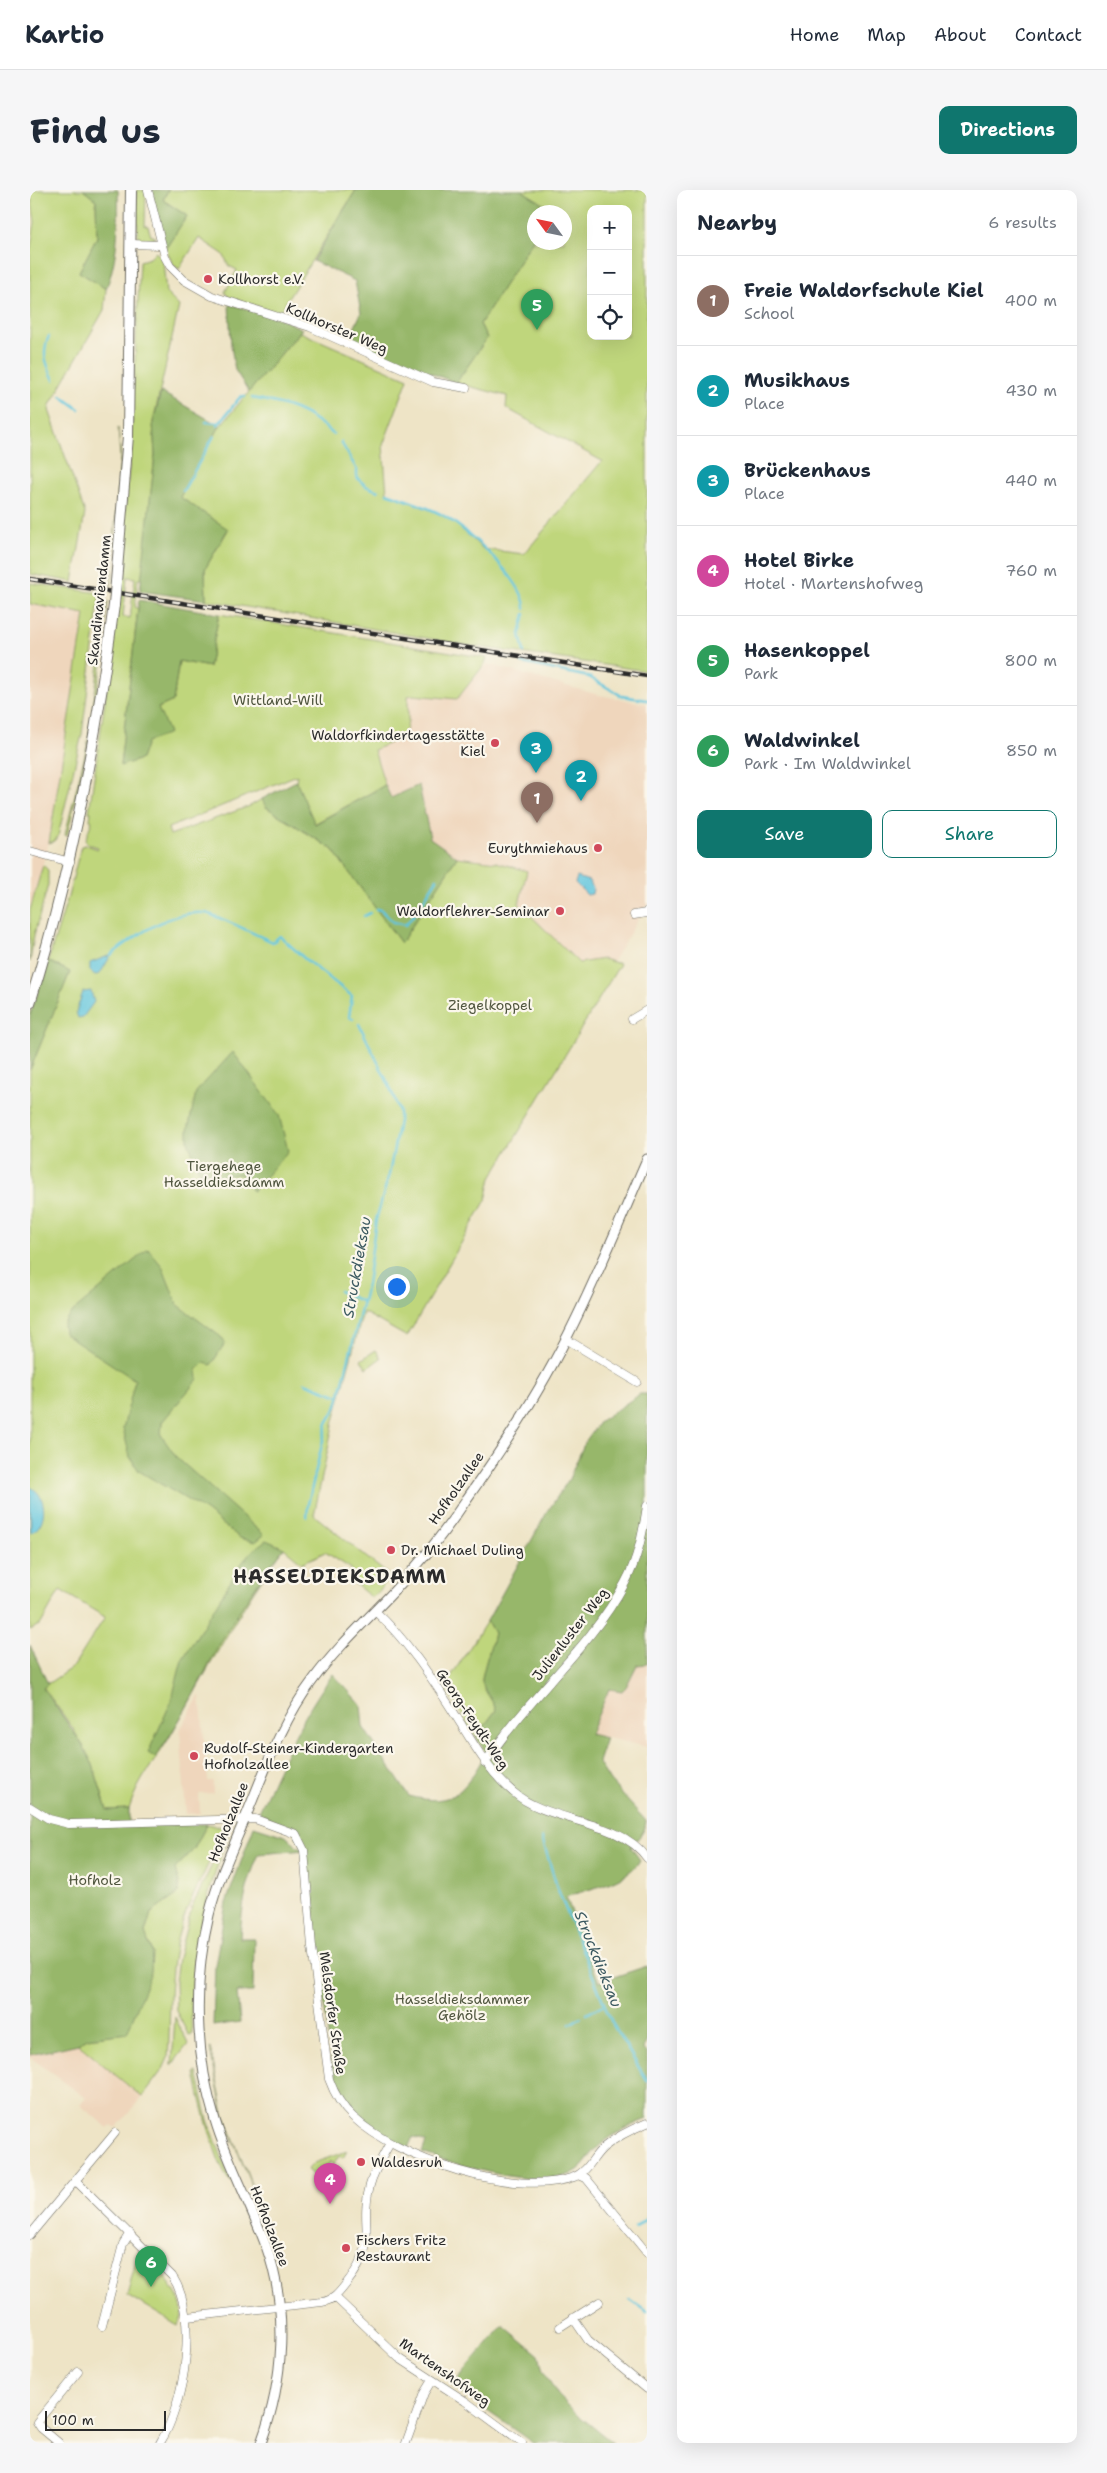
<!DOCTYPE html>
<html lang="en">
<head>
<meta charset="utf-8">
<style>
	body { margin:0; font-family:"Shantell Sans",sans-serif; background:#f6f6f7; color:#1f2937 }
	.controls { position:absolute; right:15px; top:15px; display:grid; overflow:hidden; border-radius:10px; box-shadow:0 5px 20px #0002 }
	.controls button { width:45px; height:45px; display:grid; place-items:center; padding:0; border:0; border-bottom:1px solid #e0e1e3; background:#fff; color:#1f2937; font:25px sans-serif }
	.compass { position:absolute; left:497px; top:15px; width:45px; height:45px; border-radius:50%; background:#fff; box-shadow:0 5px 20px #0002; rotate:303deg }
	.scale { position:absolute; left:15px; bottom:12px; width:121px; box-sizing:border-box; padding-left:5px; border:2px solid #2b2b2b; border-top:0; font-size:14px; line-height:18px; white-space:nowrap; color:#2b2b2b; -webkit-text-stroke:4px #fbf7ec; paint-order:stroke }
	.you { position:absolute; left:366px; top:1096px; width:18px; height:18px; margin:-12px; border:4px solid #fff; border-radius:50%; background:#1a73e8; box-shadow:0 0 0 8px #1a73e833 }
	.badge { display:grid; place-items:center; width:32px; height:32px; border-radius:50%; background:#0f766e; color:#fff; font-size:16px; font-weight:700 }
	.pin { position:absolute; translate:-50% -41px; filter:drop-shadow(0 1px 2px #0008) }
	.pin::after { content:''; position:absolute; top:26px; width:18px; height:15px; background:inherit; clip-path:polygon(0 0,100% 0,50% 100%) }
	.list { margin:0; padding:0; list-style:none }
	h2 { display:flex; justify-content:space-between; align-items:center; height:65px; margin:0; padding:0 20px; font-size:21px }
	h2 small { font-size:16px; font-weight:400; color:#747a83 }
	.list li { display:grid; grid-template-columns:32px 1fr auto; gap:15px; align-items:center; box-sizing:border-box; height:90px; padding:0 20px; border-top:1px solid #e0e1e3 }
	.list b { display:block; font-size:19px; white-space:nowrap }
	.list p { margin:0; font-size:16px; white-space:nowrap; color:#747a83 }
	.list em { font-size:16px; font-style:normal; color:#747a83 }
	.actions { display:flex; gap:10px; padding:15px 20px }
	.actions a { flex:1; padding:11px 0; border:1px solid #0f766e; border-radius:10px; text-align:center; font-size:18px; color:#0f766e }
	.actions .main { background:#0f766e; color:#fff }
	.icon { flex:none; width:28px; height:28px; fill:none; stroke:currentColor; stroke-width:2; stroke-linecap:round; stroke-linejoin:round }
	.map { position:relative; flex:none; width:617px; height:2253px; overflow:hidden; border-radius:10px }
	header { display:flex; align-items:center; gap:30px; box-sizing:border-box; height:70px; padding:0 25px; background:#fff; border-bottom:1px solid #e0e1e3 }
	header strong { font-size:24px }
	nav { display:flex; gap:28px; margin-inline-start:auto; font-size:18px }
	.intro { display:flex; align-items:center; justify-content:space-between; box-sizing:border-box; height:120px; padding:0 30px }
	h1 { margin:0; font-size:35px }
	.button { padding:12px 22px; border-radius:10px; background:#0f766e; color:#fff; font-size:18px; font-weight:700 }
	main { display:flex; gap:30px; padding:0 30px }
	aside { flex:1; background:#fff; border-radius:10px; box-shadow:0 5px 20px #0002 }
	.map>svg:first-child { display:block }
	.built { fill:#efd6bc }
	.green { fill:#bfd67b; stroke:#758053; fill-rule:evenodd }
	.forest { fill:#97b76b; stroke:#61714b }
	.water { fill:#5fc5dd; stroke:#457884 }
	.lines { fill:none; stroke-linecap:round; stroke-linejoin:round }
	.stream { stroke:#5fc5dd; stroke-width:2.5 }
	.minor-casing { stroke:#6f6c61; stroke-width:9 }
	.tertiary-casing { stroke:#6f6c61; stroke-width:11 }
	.secondary-casing { stroke:#6f6c61; stroke-width:12 }
	.minor { stroke:#fff; stroke-width:8 }
	.tertiary { stroke:#fff; stroke-width:9 }
	.secondary { stroke:#fff; stroke-width:10 }
	.rail-casing { stroke:#2b2b2b; stroke-width:4.5 }
	.rail { stroke:#fbf7ec; stroke-width:2.5; stroke-dasharray:8; stroke-linecap:butt }
	.secondary-bridge-casing { stroke:#6f6c61; stroke-width:12; stroke-linecap:butt }
	.secondary-bridge { stroke:#fff; stroke-width:10 }
	.poi-dot { fill:#d1495b; stroke:#fbf7ec; stroke-width:2 }
	.labels { text-anchor:middle; dominant-baseline:central; stroke-width:4.5; stroke-linejoin:round; paint-order:stroke }
	.poi-label { font-size:14px; fill:#2b2b2b; stroke:#fbf7ec; text-anchor:start }
	.street-label { font-size:14px; fill:#2b2b2b; stroke:#fbf7ec }
	.park-label { font-size:14px; fill:#50563f; stroke:#fbf7ec }
	.water-label { font-size:15px; font-style:italic; fill:#3b5960; stroke:#fbf7ec }
	.district-label { font-size:19px; font-weight:bold; letter-spacing:1px; fill:#2b2b2b; stroke:#fbf7ec }
</style>
</head>
<body>
<header>
<strong>Kartio</strong>
<nav><a>Home</a><a>Map</a><a>About</a><a>Contact</a></nav>
</header>
<div class="intro"><h1>Find us</h1><a class="button">Directions</a></div>
<main>
<div class="map">
<svg width="617" height="2253" viewBox="0 0 617 2253">
	<rect width="100%" height="100%" fill="#fbf7ec"/>
	<filter id="ink" filterUnits="userSpaceOnUse"><feTurbulence type="fractalNoise" baseFrequency=".02" numOctaves="2"/><feDisplacementMap in="SourceGraphic" scale="10" xChannelSelector="R" yChannelSelector="G"/><feConvolveMatrix kernelMatrix="1 2 1 2 8 2 1 2 1" color-interpolation-filters="sRGB"/></filter>
	<filter id="wash" filterUnits="userSpaceOnUse"><feTurbulence type="fractalNoise" baseFrequency=".0096" numOctaves="4" result="noise"/><feDisplacementMap in="SourceGraphic" scale="20" xChannelSelector="R" yChannelSelector="G"/><feGaussianBlur stdDeviation="1.12" result="paint"/><feColorMatrix in="noise" values="0 0 0 0 0 0 0 0 0 0 0 0 0 0 0 0 0 1.4 0 .05"/><feComposite in="paint" operator="in"/></filter>
	<g filter="url(#wash)">
		<rect width="100%" height="100%" fill="#eee4c6"/>
		<path class="built" d="M0 414 55 423 19 653 0 720Z
			M457 474 569 505 617 514V715L583 771 573 769 549 774 489 714 497 681 466 672 427 667 400 648 389 595 361 609 355 595 344 560 360 553 378 532V506L383 504 427 509Z
			M617 1474V1557L560 1544 579 1498 592 1501 596 1497 607 1475Z
			M170 1505 178 1591H183V1603L169 1604 170 1623 156 1624 150 1540Z
			M48 1854 112 1907 86 1938 81 1935 78 1938 50 1915 56 1908 0 1867V1865Z"/>
		<path class="green" d="M0 0H53L66 10 67 47 49 82 76 99 74 120 20 215 19 220 55 323 43 392 0 384V63L5 32Z
			M106 0H116L115 36H118L121 46H124L125 49 121 51H111L108 48Z
			M138 0H326L249 123 198 107 195 102 207 80 199 76 193 64 169 48 149 79 143 75 136 58 157 26 133 10Z
			M491 0H617V481L448 457 176 410 175 379 198 340 150 307 190 236 270 142 378 189 353 255 357 303 413 325 427 335 453 359 494 364 572 271 476 218 477 206 426 193 457 148 450 134 504 48V52H534V22H520L522 19ZM561 19H598V146H561Z
			M126 62 133 70 136 103 149 116 123 232 125 265 112 389H108L105 417 108 418 90 575 111 569 128 518 143 511 149 471 179 477 189 424 457 468 454 475 427 509 383 505 378 506V532L375 544 360 553 344 560 355 595 284 634 266 591 267 585 138 638 140 645 220 616 232 609 236 617 302 659 371 753 427 667 466 672 497 681 489 714 549 773 573 769 590 774 461 988 456 1010 377 1147 333 1122 303 1235 284 1325 361 1387 342 1408 324 1393 320 1378 295 1362 272 1373 254 1358C210 1416 178 1480 142 1543 127 1571 109 1586 99 1619L77 1620 63 1575 42 1537 13 1497 44 1476 75 1427 30 1400 11 1434 0 1440V880L40 782 18 771 38 707 51 656 56 655 68 659V657L58 654 55 650 62 631 60 630 61 622H59L80 476 100 269 110 71 120 68ZM97 387 105 388 100 428 93 427Z
			M88 238 91 267 81 396 90 267Z
			M0 393 70 403 52 544 28 646 24 651 19 653 55 424 0 414Z
			M78 411 71 478 59 552 37 646 35 645 58 552Z
			M13 675 18 680V695L4 745 0 772V720Z
			M346 1160 351 1168 337 1178 331 1170Z
			M457 1431 464 1443C462 1454 452 1482 452 1491 453 1500 463 1510 466 1520L446 1547 414 1497Z
			M177 1634 193 1637C183 1672 161 1703 150 1739 137 1780 141 1825 138 1868L133 1879 112 1907 48 1854 57 1848 97 1843 122 1763 115 1743 121 1723 148 1704 145 1679 164 1659Z
			M198 1641 199 1642C175 1710 157 1772 162 1845L159 1846 146 1821 145 1792 148 1768 162 1717Z
			M145 1827 158 1854 142 1875Z
			M180 1858 194 1924 227 2010 193 1924Z
			M167 1882 178 1930 201 1992C187 1982 169 1903 165 1883Z
			M317 1961 313 1968 309 1966 303 1975 300 1971 292 1989 295 1995 277 1980 284 1973Z
			M109 2060C124 2075 165 2113 148 2136L97 2105Z"/>
		<path class="forest" d="M53 0H88C89 32 88 69 76 99L49 82 67 47 66 10Z
			M121 0H138L133 10 157 26 136 58Z
			M326 0H491L522 19 520 22H504V48L450 134 457 148 426 193 319 150 331 123 325 91 283 71Z
			M199 114 251 129 272 139 219 202 205 180 201 156Z
			M131 202 190 236 150 307 198 339 175 379 176 410 110 401 125 265 123 232Z
			M109 410 189 424 179 477 149 471 143 511 128 518 139 543 117 552 111 569 90 576Z
			M266 591 285 634 355 595 361 608 389 595 400 648 427 667 371 753 302 659 236 617 232 609Z
			M18 771 40 782 0 880V826Z
			M203 862 249 925 258 961 223 1001 210 984 179 988 170 984 158 951V940L166 902Z
			M118 1059 132 1076 147 1114 191 1147 195 1153 181 1175 174 1173 167 1180 168 1189 132 1232 131 1245 146 1267 234 1345 225 1352 210 1348 176 1321 109 1281 100 1267 93 1239 105 1190 34 1143 33 1135 39 1125Z
			M610 1204H617V1474L607 1475 596 1497 592 1501 579 1499 560 1544 576 1548 568 1572 580 1591 616 1631C615 1644 608 1647 601 1657L610 1670C598 1692 557 1699 536 1707L569 1792 617 1776V1851L613 1858 617 1863V1929C599 1936 578 1946 565 1960 559 1967 555 1975 548 1980 515 2004 427 1974 392 1963L396 1952 383 1947 378 1958C348 1945 320 1923 304 1893L275 1660 229 1664C216 1694 212 1715 210 1748H224L223 1802H207L210 1832 183 1836 185 1776 196 1713 224 1636 258 1647 267 1657 275 1660 263 1640 229 1622C251 1574 271 1526 303 1484L331 1515 333 1537 379 1606C425 1618 434 1601 456 1563L446 1547 466 1520C463 1510 453 1500 452 1491 452 1482 462 1454 464 1443L457 1431 516 1324 539 1289 555 1252 570 1231Z
			M236 1350 254 1358C230 1389 207 1422 188 1457 168 1494 151 1533 125 1567L118 1563 141 1512 152 1470 212 1373 223 1360Z
			M0 1455 18 1494 13 1498 54 1557 63 1575 77 1620 99 1619V1635L177 1634 164 1659 145 1679 149 1693 148 1704 121 1723 115 1743 122 1763 121 1782 97 1843 57 1848 48 1854 0 1865Z
			M473 2135 509 2165 513 2181 528 2205 548 2225 583 2253H503L422 2196Z"/>
		<path class="water" d="M547 687 559 691 563 698 562 704 557 705 545 693Z
			M81 765 70 784 65 785 60 781V773Z
			M61 801 64 812 53 827 48 828 46 822 53 802Z
			M0 1297C18 1304 18 1335 1 1343Z"/>
		<g class="lines">
			<path class="stream" d="M19 146C11 164 16 173 24 190
				M31 206 49 219
				M222 208C256 214 277 220 303 244
				M176 232 189 233
				M187 236 211 206 215 207
				M311 252 327 280V288L336 296 348 301
				M153 301 184 246
				M357 303C375 310 397 316 414 326 437 339 496 392 495 419
				M494 462 490 444 495 424
				M492 473 559 487 592 506 617 510
				M346 719 351 720 363 732 375 735 384 725 407 689
				M334 726 340 723
				M81 765C106 745 141 720 175 723 187 725 228 746 243 752L250 746 275 769 322 806 319 827 323 829
				M309 1101 333 1112
				M275 1193 309 1206
				M277 1327 278 1314 297 1233 307 1216 337 1095 346 1030 359 985 369 931V921L359 895 329 834
				M512 1648 528 1700 582 1833 617 1891
				M557 1824 574 1814
				M540 1834 551 1827
				M605 2038 617 2028
				M600 2110 617 2122"/>
		</g>
	</g>
	<g filter="url(#ink)">
		<g class="lines">
			<defs>
				<path id="minor" d="M118 0 135 67 140 76 154 90 182 106 280 137 403 192 436 198
					M101 54 130 55
					M0 661 40 672
					M604 725 616 723 617 721
					M602 829 617 820
					M536 1149 607 1192
					M345 1421C377 1450 401 1487 424 1523 442 1551 457 1580 483 1602 519 1634 589 1628 617 1668
					M455 1573C496 1509 559 1460 595 1393 608 1369 613 1342 617 1316
					M0 1617 19 1629 39 1634 225 1629 266 1644 274 1660 282 1757 299 1889C304 1903 312 1917 323 1927 368 1969 485 2008 544 1987 558 1982 563 1966 574 1957 586 1947 602 1939 617 1933
					M549 1985 556 1988 617 2063
					M46 1991 142 2086C169 2125 155 2213 130 2253
					M0 2045 85 1943
					M305 2107 369 2168 435 2211 492 2253
					M157 2127 292 2112C304 2110 309 2103 316 2094 351 2051 328 2038 340 1995 344 1980 353 1966 360 1953
					M543 2128 558 2150 617 2199
					M72 2136 93 2054 100 2043
					M530 2137 569 2112
					M29 2253 11 2238 7 2232 48 2182
					M376 2253 394 2203 402 2190"/>
				<path id="tertiary" d="M231 2253C254 2190 259 2120 236 2056 221 2014 198 1974 185 1930 165 1865 163 1792 179 1725 187 1692 201 1662 214 1631 234 1583 251 1532 283 1490 307 1457 337 1430 365 1400 391 1372 415 1342 436 1310 473 1258 509 1203 538 1145 567 1088 591 1028 617 969"/>
				<path id="secondary" d="M86 392 98 246 101 0
					M0 813C41 683 66 551 84 415"/>
			</defs>
			<use href="#minor" class="minor-casing"/>
			<use href="#tertiary" class="tertiary-casing"/>
			<use href="#secondary" class="secondary-casing"/>
			<use href="#minor" class="minor"/>
			<use href="#tertiary" class="tertiary"/>
			<use href="#secondary" class="secondary"/>
			<defs>
				<path id="rail" d="M0 389 617 486"/>
			</defs>
			<use href="#rail" class="rail-casing"/>
			<use href="#rail" class="rail"/>
			<defs>
				<path id="secondary-bridge" d="M84 415 86 392"/>
			</defs>
			<use href="#secondary-bridge" class="secondary-bridge-casing"/>
			<use href="#secondary-bridge" class="secondary-bridge"/>
		</g>
	</g>
	<g class="poi-dot">
		<circle cx="178" cy="89" r="5"/>
		<circle cx="465" cy="553" r="5"/>
		<circle cx="568" cy="658" r="5"/>
		<circle cx="530" cy="721" r="5"/>
		<circle cx="361" cy="1360" r="5"/>
		<circle cx="164" cy="1566" r="5"/>
		<circle cx="331" cy="1972" r="5"/>
		<circle cx="316" cy="2058" r="5"/>
	</g>
	<g class="labels">
		<g class="poi-label">
			<text x="188" y="89">Kollhorst e.V.</text>
			<text x="455" y="545" text-anchor="end">Waldorfkindertagesstätte<tspan x="455" dy="16">Kiel</tspan></text>
			<text x="558" y="658" text-anchor="end">Eurythmiehaus</text>
			<text x="520" y="721" text-anchor="end">Waldorflehrer-Seminar</text>
			<text x="371" y="1360">Dr. Michael Duling</text>
			<text x="174" y="1558">Rudolf-Steiner-Kindergarten<tspan x="174" dy="16">Hofholzallee</tspan></text>
			<text x="341" y="1972">Waldesruh</text>
			<text x="326" y="2050">Fischers Fritz<tspan x="326" dy="16">Restaurant</tspan></text>
		</g>
		<g class="street-label">
			<text transform="translate(307 138) rotate(23)">Kollhorster Weg</text>
			<text transform="translate(69 410) rotate(-84)">Skandinaviendamm</text>
			<text transform="translate(426 1298) rotate(-55)">Hofholzallee</text>
			<text transform="translate(540 1444) rotate(-52)">Julienluster Weg</text>
			<text transform="translate(443 1529) rotate(56)">Georg-Feydt-Weg</text>
			<text transform="translate(198 1632) rotate(-68)">Hofholzallee</text>
			<text transform="translate(303 1823) rotate(82)">Melsdorfer Straße</text>
			<text transform="translate(240 2036) rotate(69)">Hofholzallee</text>
			<text transform="translate(415 2182) rotate(35)">Martenshofweg</text>
		</g>
		<g class="park-label">
			<text x="248" y="510">Wittland-Will</text>
			<text x="460" y="815">Ziegelkoppel</text>
			<text x="194" y="976">Tiergehege<tspan x="194" dy="16">Hasseldieksdamm</tspan></text>
			<text x="65" y="1690">Hofholz</text>
			<text x="432" y="1809">Hasseldieksdammer<tspan x="432" dy="16">Gehölz</tspan></text>
		</g>
		<g class="water-label">
			<text transform="translate(327 1077) rotate(-80)">Struckdieksau</text>
			<text transform="translate(568 1769) rotate(68)">Struckdieksau</text>
		</g>
		<g class="district-label">
			<text x="310" y="1386">HASSELDIEKSDAMM</text>
		</g>
	</g>
</svg>
<div class="controls">
<button>+</button>
<button>−</button>
<button><svg class="icon" aria-label="locate" viewBox="0 0 24 24"><circle cx="12" cy="12" r="6"/><path d="M12 2v4M12 18v4M2 12h4M18 12h4"/></svg></button>
</div>
<svg class="compass" viewBox="-18 -18 36 36"><path d="M0-13l5 13h-10z" fill="#e53935"/><path d="M0 13l5-13h-10z" fill="#747a83"/></svg>
<div class="scale">100 m</div>
<div class="you"></div>
<div class="pin badge" style="left:507px;top:633px;background:#8d6e63">1</div>
<div class="pin badge" style="left:551px;top:611px;background:#0f9aa8">2</div>
<div class="pin badge" style="left:506px;top:583px;background:#0f9aa8">3</div>
<div class="pin badge" style="left:300px;top:2014px;background:#d1479c">4</div>
<div class="pin badge" style="left:507px;top:140px;background:#2e9e5b">5</div>
<div class="pin badge" style="left:121px;top:2097px;background:#2e9e5b">6</div>
</div>
<aside>
<h2>Nearby<small>6 results</small></h2>
<ul class="list">
<li><span class="badge" style="background:#8d6e63">1</span><div><b>Freie Waldorfschule Kiel</b><p>School</p></div><em>400 m</em></li>
<li><span class="badge" style="background:#0f9aa8">2</span><div><b>Musikhaus</b><p>Place</p></div><em>430 m</em></li>
<li><span class="badge" style="background:#0f9aa8">3</span><div><b>Brückenhaus</b><p>Place</p></div><em>440 m</em></li>
<li><span class="badge" style="background:#d1479c">4</span><div><b>Hotel Birke</b><p>Hotel · Martenshofweg</p></div><em>760 m</em></li>
<li><span class="badge" style="background:#2e9e5b">5</span><div><b>Hasenkoppel</b><p>Park</p></div><em>800 m</em></li>
<li><span class="badge" style="background:#2e9e5b">6</span><div><b>Waldwinkel</b><p>Park · Im Waldwinkel</p></div><em>850 m</em></li>
</ul>
<div class="actions"><a class="main">Save</a><a>Share</a></div>
</aside>
</main>
</body>
</html>
